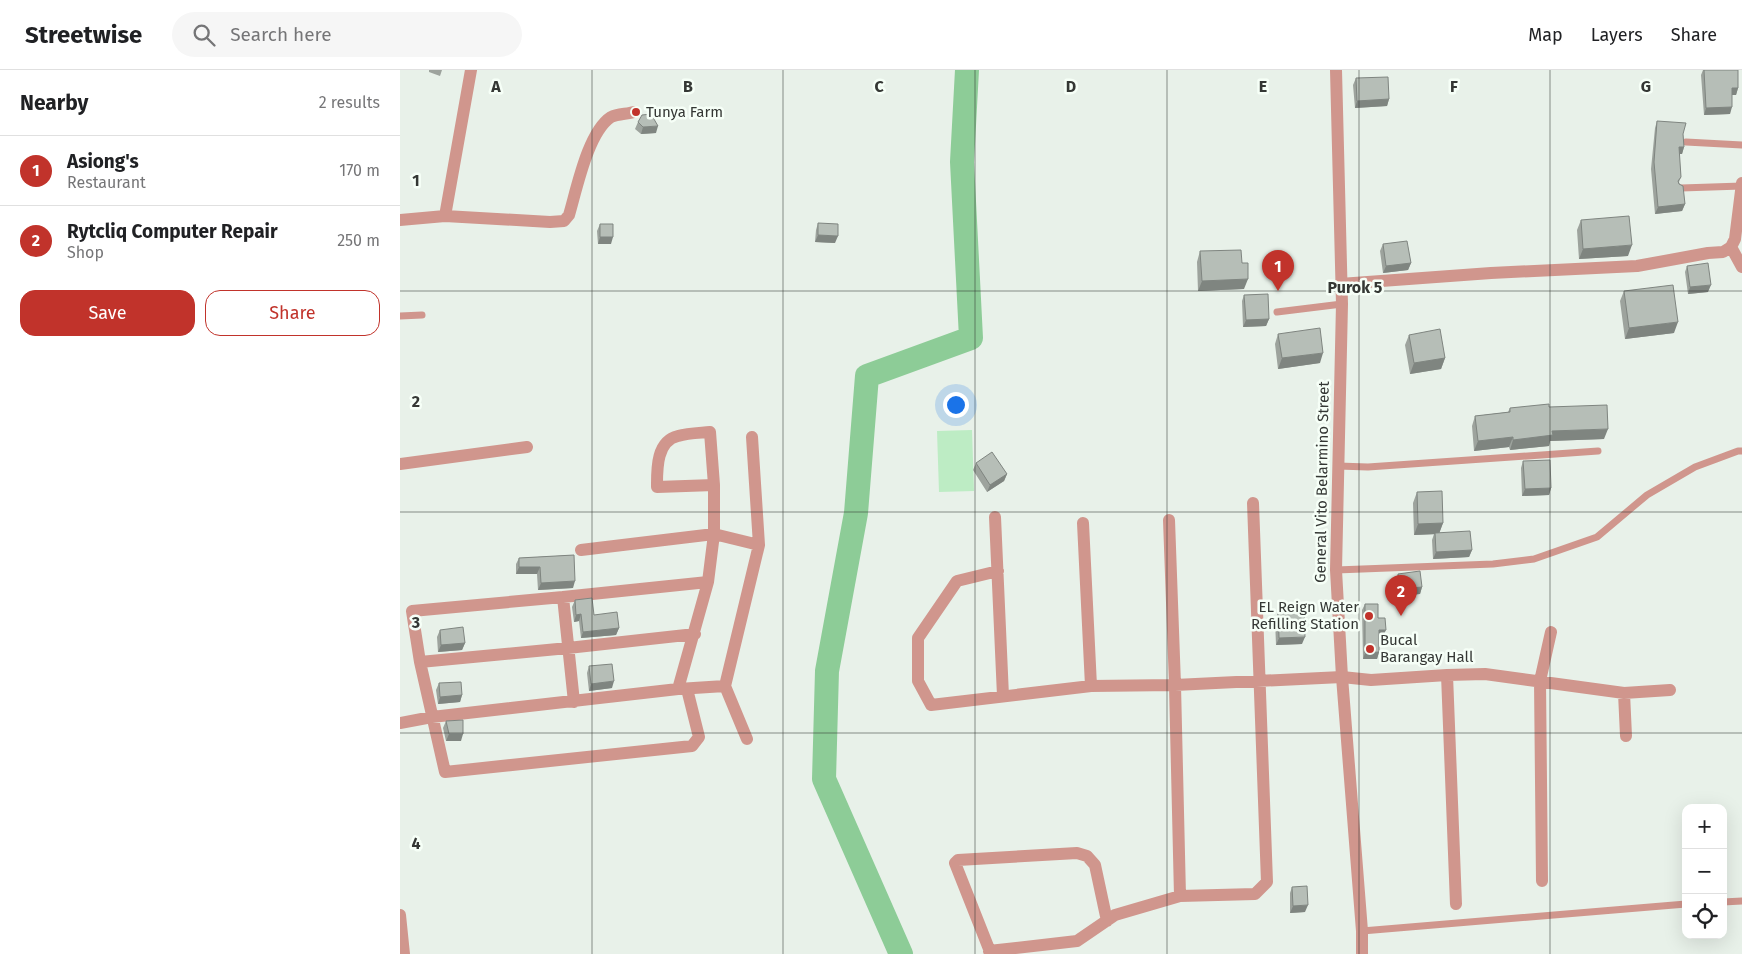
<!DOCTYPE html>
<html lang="en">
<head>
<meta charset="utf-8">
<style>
	body { margin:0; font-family:"Fira Sans",sans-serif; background:#f6f6f6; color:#202124 }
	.controls { position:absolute; right:15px; bottom:15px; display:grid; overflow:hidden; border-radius:10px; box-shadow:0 5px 20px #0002 }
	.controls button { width:45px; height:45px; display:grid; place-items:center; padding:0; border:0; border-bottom:1px solid #e0e0e0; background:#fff; color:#202124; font:25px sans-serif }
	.you { position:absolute; left:555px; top:334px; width:18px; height:18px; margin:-12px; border:4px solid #fff; border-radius:50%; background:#1a73e8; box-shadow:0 0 0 8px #1a73e833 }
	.badge { display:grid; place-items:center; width:32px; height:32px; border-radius:50%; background:#c1332b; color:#fff; font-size:16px; font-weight:700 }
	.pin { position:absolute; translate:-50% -41px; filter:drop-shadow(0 1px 2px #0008) }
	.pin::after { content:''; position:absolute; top:26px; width:18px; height:15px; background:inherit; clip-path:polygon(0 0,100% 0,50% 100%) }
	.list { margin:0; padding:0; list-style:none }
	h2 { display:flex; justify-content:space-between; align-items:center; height:65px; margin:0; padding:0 20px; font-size:21px }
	h2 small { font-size:16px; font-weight:400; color:#757577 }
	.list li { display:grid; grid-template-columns:32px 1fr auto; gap:15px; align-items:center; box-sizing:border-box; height:70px; padding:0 20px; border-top:1px solid #e0e0e0 }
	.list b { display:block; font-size:19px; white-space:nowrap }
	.list p { margin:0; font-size:16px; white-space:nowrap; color:#757577 }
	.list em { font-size:16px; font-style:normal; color:#757577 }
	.actions { display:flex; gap:10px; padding:15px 20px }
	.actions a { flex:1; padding:11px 0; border:1px solid #c1332b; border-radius:15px; text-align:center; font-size:18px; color:#c1332b }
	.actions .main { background:#c1332b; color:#fff }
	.icon { flex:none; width:28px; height:28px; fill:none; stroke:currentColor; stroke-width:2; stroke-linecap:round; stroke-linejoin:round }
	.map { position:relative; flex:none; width:1342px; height:884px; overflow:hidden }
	header { display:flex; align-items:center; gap:30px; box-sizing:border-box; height:70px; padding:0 25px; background:#fff; border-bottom:1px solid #e0e0e0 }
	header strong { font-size:24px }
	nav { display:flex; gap:28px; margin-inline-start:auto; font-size:18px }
	.search { width:350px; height:45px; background:#f6f6f6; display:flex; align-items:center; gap:12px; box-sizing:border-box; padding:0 18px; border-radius:28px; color:#757577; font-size:19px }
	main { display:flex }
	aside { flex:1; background:#fff }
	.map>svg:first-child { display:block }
	.green { fill:#bdecc4 }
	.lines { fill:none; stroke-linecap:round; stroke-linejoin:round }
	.river { stroke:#8dcc97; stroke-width:24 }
	.service { stroke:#d0968d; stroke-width:7 }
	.minor { stroke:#d0968d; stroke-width:12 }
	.tertiary { stroke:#d0968d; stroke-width:12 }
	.wall { fill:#9da39d }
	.shaded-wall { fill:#7f8580 }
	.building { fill:#b6beb7; stroke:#7f8580 }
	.grid { fill:none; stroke:#343734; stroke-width:1; stroke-opacity:0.55 }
	.poi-dot { fill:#c1332b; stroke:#f6fff7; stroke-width:2 }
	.labels { text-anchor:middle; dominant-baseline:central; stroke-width:5; stroke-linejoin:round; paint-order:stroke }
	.poi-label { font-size:15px; fill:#343734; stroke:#f6fff7; text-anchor:start }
	.street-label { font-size:15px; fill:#343734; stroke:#f6fff7 }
	.neighbourhood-label { font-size:16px; font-weight:bold; fill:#343734; stroke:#f6fff7 }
	.grid-label { font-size:16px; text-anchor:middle; font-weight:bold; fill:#343734; stroke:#f6fff7; stroke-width:5; stroke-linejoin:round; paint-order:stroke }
</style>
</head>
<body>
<header>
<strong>Streetwise</strong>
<div class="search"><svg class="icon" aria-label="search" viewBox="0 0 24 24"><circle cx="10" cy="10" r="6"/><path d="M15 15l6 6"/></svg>Search here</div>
<nav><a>Map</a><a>Layers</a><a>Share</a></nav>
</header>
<main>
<aside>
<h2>Nearby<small>2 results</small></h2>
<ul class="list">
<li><span class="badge">1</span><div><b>Asiong's</b><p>Restaurant</p></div><em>170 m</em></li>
<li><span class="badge">2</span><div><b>Rytcliq Computer Repair</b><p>Shop</p></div><em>250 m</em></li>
</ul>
<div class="actions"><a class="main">Save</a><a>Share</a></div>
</aside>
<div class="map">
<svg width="1342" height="884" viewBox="0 0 1342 884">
	<rect width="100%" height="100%" fill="#e8f1e9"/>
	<path class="green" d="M572 360 574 421 539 422 537 361Z"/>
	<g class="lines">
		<path class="river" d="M501 884 424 709 427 601 456 443 467 306 571 268 562 92 567 0"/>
		<path class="service" d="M1286 72 1342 75
			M1281 118 1342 116
			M877 242 942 234
			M0 246 22 245
			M938 396 968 397 1198 381
			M936 500 1093 494 1134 489 1197 467 1247 425 1295 397 1338 381H1342
			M1323 832 1342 831
			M962 861 1286 834"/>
		<path class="minor" d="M45 146 71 0
			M0 150 45 146 150 152 164 151 169 145C177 118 188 62 211 47 217 44 227 44 234 42
			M1331 177 1342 197
			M940 214 1091 203 1237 196 1308 183 1323 182 1331 177 1335 169 1342 113
			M0 394 127 377
			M595 447 603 626
			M769 450 775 615 780 826
			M683 453 691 616
			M181 480 314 464 359 475
			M598 501 557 511 518 568V611L531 635 691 616 775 615 942 607 971 610 1047 605 1085 604 1224 623 1270 620
			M308 512 314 464V415L310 362C299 363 288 363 278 366 256 371 257 400 257 417L314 415
			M163 527 174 632
			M20 592 168 578 295 564
			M1047 605 1056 834
			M278 619 308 512 163 527 12 541 20 592 45 702 292 676 299 667 287 619
			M1224 623 1226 666
			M0 653 32 647 278 619 325 616
			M347 669 325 616 359 475 352 367
			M1142 811 1140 611 1151 562
			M0 845 4 884
			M589 881 677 871 715 845 780 826 855 824 867 812 853 433
			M591 884 555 793 558 790 677 783 687 786 695 795 707 851"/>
		<path class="tertiary" d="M936 0 942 234 936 500 942 607 962 861V884"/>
	</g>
	<path class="wall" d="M29 0H42L40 6 29 2Z
		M1303 0H1338V18L1336 25H1332L1330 44 1304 45 1301 5Z
		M956 8 989 29 987 36 955 38 953 15Z
		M1257 51 1283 64 1284 77 1282 84H1279L1281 107 1279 112 1285 134 1282 141 1255 144 1251 99 1255 58Z
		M238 52 256 63 241 64 235 59Z
		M1181 150 1228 186 1179 189 1177 160Z
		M418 153 435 173 415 172 416 160Z
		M200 154 211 174H198L197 161Z
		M983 174 1011 193 1008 200 983 203 980 181Z
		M800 181 842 193 844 219 798 221 797 192Z
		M1287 196 1308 222 1288 224 1285 202Z
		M1224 221 1274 263 1225 269 1220 231Z
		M844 225 869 249 866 256 843 257 842 231Z
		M878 264 920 293 878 299 875 274Z
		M1009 265 1045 288 1041 299 1010 304 1005 275Z
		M1149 337 1204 369 1150 371 1149 376 1110 380 1109 377 1074 381 1072 356 1075 346 1108 342 1110 338Z
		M1123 391 1151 418 1149 425 1122 426 1121 398Z
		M576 393 607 404 604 411 587 422 573 400Z
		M1017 422 1043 453 1039 463 1072 480 1069 487 1033 489 1032 470 1034 464 1014 465 1013 433Z
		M174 485 173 518 138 520 137 504H116V494L119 488Z
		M998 504 1022 517 1020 524 998 526 996 511Z
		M175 530 194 545 219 558 216 565 181 568 179 551 174 552 172 537Z
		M965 534 978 548 983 566H979V582L977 589H963L962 540Z
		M878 543 902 574 876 575 875 550Z
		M40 560 65 573 62 580 38 582 37 567Z
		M189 596 212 618 189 621 187 603Z
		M39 613 62 625 60 632 38 634 36 620Z
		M46 651 61 671H46L43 658Z
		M892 817 905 842 890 843V823Z"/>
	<path class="shaded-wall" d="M1332 18H1338L1336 25H1329Z
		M989 29 987 36 955 38 957 31Z
		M1332 37 1330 44 1304 45 1306 38Z
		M258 56 256 63 241 64 243 57Z
		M1279 77H1284L1282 84H1276Z
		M1285 134 1282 141 1255 144 1258 137Z
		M418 165 438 166 435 173 415 172Z
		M200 167H213L211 174H198Z
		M1232 175 1228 186 1179 189 1183 179Z
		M1011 193 1008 200 983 203 986 196Z
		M848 209 844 219 798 221 802 211Z
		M1311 215 1308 222 1288 224 1290 217Z
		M869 249 866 256 843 257 846 250Z
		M1278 252 1274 263 1225 269 1229 258Z
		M923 283 920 293 878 299 882 288Z
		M1045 288 1041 299 1010 304 1014 293Z
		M1208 359 1204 369 1150 371 1149 376 1110 380 1113 370 1152 361Z
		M1113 367 1109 377 1074 381 1078 371Z
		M607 404 604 411 587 422 590 415Z
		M1151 418 1149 425 1122 426 1125 419Z
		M1043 453 1039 464 1014 465 1018 454Z
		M1072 480 1069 487 1033 489 1036 482Z
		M119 497H140L137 504H116Z
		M175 511 173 518 138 520 141 513Z
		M1022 517 1020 524 998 526 1000 519Z
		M181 544 179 551 174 552 176 545Z
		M219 558 216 565 181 568 183 562Z
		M979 560H986L983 566H976Z
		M905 567 902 574 876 575 879 568Z
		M65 573 62 580 38 582 41 575Z
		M979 582 977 589H963L965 583Z
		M214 611 212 618 189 621 191 614Z
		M62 625 60 632 38 634 40 627Z
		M49 664H63L61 671H46Z
		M908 835 905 842 890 843 893 836Z"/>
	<path class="building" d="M1304 0H1338V18H1332V37L1306 38Z
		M988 7 989 29 957 31 956 8Z
		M251 44 258 56 243 57 238 52 242 45Z
		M1257 51 1286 53 1283 64 1284 77H1279L1281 107 1278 111 1279 114 1283 116 1285 134 1258 137 1254 92Z
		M1229 146 1232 175 1183 179 1181 150Z
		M418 153 438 154V166L418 165Z
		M200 154H213V167H200Z
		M1007 171 1011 193 986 196 983 174Z
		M841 180 842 193H848V209L802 211 800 181Z
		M1308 193 1311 215 1290 217 1287 196Z
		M1273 215 1278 252 1229 258 1224 221Z
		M868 224 869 249 846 250 844 225Z
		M920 258 923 283 882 288 878 264Z
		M1040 259 1045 288 1014 293 1009 265Z
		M1149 334V337L1207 335 1208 359 1152 361 1153 365 1113 370V367L1078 371 1075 346 1110 342V338Z
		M592 382 607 404 590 415 576 393Z
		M1150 390 1151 418 1125 419 1123 391Z
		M1042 421 1043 453 1018 454 1017 422Z
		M1070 461 1072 480 1036 482 1035 463Z
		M174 485 175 511 141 513 140 497H119V488Z
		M1020 501 1022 517 1000 519 998 504Z
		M192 528 194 545 217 542 219 558 183 562 181 544 176 545 175 530Z
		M965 534H978V548H985L986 560H979V582L965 583Z
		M904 542 905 567 879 568 878 543Z
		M63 557 65 573 41 575 40 560Z
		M212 594 214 611 191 614 189 596Z
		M61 612 62 625 40 627 39 613Z
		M63 650V664H49L46 651Z
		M907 816 908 835 893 836 892 817Z"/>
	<path class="grid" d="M192 0V884M383 0V884M575 0V884M767 0V884M959 0V884M1150 0V884M0 221H1342M0 442H1342M0 663H1342"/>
	<g class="poi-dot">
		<circle cx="236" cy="42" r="5"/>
		<circle cx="969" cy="546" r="5"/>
		<circle cx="970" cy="579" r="5"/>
	</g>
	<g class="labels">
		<g class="poi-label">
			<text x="246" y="42">Tunya Farm</text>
			<text x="959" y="537" text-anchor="end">EL Reign Water<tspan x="959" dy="17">Refilling Station</tspan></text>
			<text x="980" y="570">Bucal<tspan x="980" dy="17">Barangay Hall</tspan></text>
		</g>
		<g class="street-label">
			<text transform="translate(922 412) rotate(-89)">General Vito Belarmino Street</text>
		</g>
		<g class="neighbourhood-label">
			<text x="955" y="217">Purok 5</text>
		</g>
	</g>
	<g class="grid-label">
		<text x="96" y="22">A</text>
		<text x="288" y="22">B</text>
		<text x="479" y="22">C</text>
		<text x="671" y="22">D</text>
		<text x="863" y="22">E</text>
		<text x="1054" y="22">F</text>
		<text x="1246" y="22">G</text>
		<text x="16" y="116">1</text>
		<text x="16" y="337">2</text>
		<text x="16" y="558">3</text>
		<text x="16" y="779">4</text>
	</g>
</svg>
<div class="controls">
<button>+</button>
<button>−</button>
<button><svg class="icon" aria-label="locate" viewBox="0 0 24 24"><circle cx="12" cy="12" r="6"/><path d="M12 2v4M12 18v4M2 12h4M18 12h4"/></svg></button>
</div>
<div class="you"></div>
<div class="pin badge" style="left:878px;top:221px">1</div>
<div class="pin badge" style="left:1001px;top:546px">2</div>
</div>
</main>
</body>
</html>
